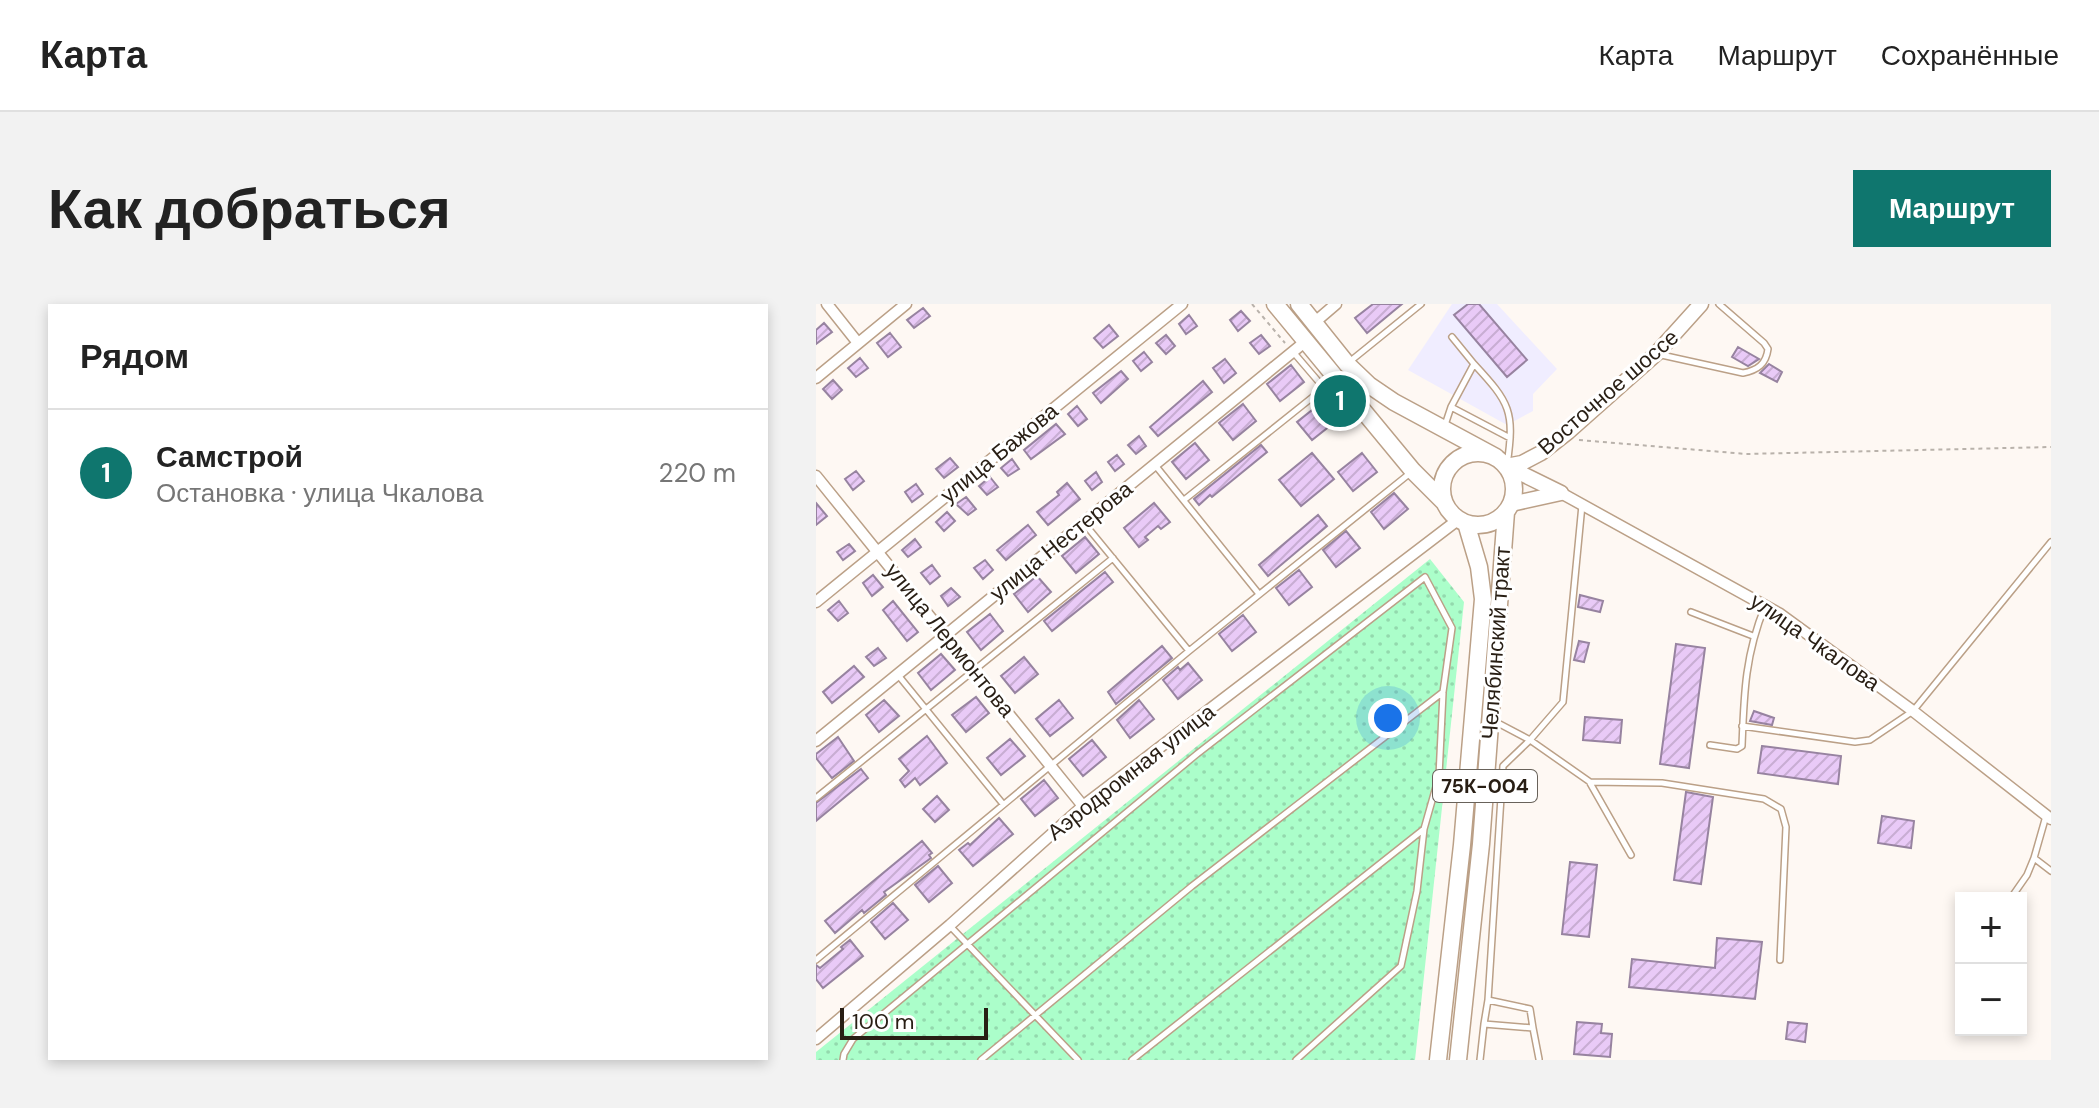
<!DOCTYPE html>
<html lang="ru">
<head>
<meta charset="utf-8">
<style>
	body { margin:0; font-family:"DM Sans",sans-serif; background:#f2f2f2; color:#222 }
	.controls { position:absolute; right:24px; bottom:24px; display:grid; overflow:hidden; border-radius:0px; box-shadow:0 4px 12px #0003 }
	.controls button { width:72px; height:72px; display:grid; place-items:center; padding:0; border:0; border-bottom:2px solid #e0e0e0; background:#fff; color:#222; font:40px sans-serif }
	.scale { position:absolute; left:24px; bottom:20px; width:148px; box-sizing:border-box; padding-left:8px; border:4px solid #281e14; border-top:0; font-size:22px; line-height:28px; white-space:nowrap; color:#281e14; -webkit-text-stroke:6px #fff; paint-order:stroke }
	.you { position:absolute; left:572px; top:414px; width:28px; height:28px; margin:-20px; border:6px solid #fff; border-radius:50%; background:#1a73e8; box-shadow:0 0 0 12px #1a73e833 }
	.badge { display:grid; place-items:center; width:52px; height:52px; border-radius:50%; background:#0f766e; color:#fff; font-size:26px; font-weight:700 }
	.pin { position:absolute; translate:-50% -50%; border:4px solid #fff; box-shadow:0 2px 8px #0006 }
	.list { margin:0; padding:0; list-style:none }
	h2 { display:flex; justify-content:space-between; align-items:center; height:104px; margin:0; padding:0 32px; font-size:34px }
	h2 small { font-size:26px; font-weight:400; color:#767676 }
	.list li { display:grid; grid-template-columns:52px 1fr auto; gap:24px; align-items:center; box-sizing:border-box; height:128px; padding:0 32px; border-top:2px solid #e0e0e0 }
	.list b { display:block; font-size:30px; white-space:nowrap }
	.list p { margin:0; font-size:26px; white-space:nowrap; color:#767676 }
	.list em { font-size:26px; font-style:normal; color:#767676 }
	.map { position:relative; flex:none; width:1235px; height:756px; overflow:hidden; border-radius:0px }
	header { display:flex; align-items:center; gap:48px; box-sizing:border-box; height:112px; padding:0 40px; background:#fff; border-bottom:2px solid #e0e0e0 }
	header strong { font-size:38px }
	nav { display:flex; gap:44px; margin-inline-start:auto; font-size:28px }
	.intro { display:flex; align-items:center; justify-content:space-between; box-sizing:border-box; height:192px; padding:0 48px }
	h1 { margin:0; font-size:56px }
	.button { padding:20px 36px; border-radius:0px; background:#0f766e; color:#fff; font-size:28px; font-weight:700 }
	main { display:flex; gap:48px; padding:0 48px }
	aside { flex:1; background:#fff; border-radius:0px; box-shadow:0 4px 12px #0003 }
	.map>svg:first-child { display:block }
	.commercial { fill:#f0edff }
	.garden { fill:url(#garden-dots) }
	.building { fill:url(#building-hatch); stroke:#9783a0; stroke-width:2 }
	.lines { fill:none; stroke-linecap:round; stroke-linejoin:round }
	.lane-casing { stroke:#bba087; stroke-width:8 }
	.street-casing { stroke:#bba087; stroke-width:13 }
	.secondary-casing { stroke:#bba087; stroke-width:17 }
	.primary-casing { stroke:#bba087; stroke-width:19 }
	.path { stroke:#b9b2ab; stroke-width:2; stroke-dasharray:4 4; stroke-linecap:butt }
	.lane { stroke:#fff; stroke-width:5 }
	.street { stroke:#fff; stroke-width:10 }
	.secondary { stroke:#fff; stroke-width:14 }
	.primary { stroke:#fff; stroke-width:16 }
	.labels { text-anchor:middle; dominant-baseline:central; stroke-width:6; stroke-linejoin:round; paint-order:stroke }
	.shield { fill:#fff; stroke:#68625a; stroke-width:2 }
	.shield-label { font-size:20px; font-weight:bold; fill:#281e14 }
	.street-label { font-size:22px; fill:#281e14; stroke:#fff }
</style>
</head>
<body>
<header>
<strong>Карта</strong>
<nav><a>Карта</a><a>Маршрут</a><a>Сохранённые</a></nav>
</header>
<div class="intro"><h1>Как добраться</h1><a class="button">Маршрут</a></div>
<main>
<aside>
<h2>Рядом<small></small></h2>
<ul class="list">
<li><span class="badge">1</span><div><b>Самстрой</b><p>Остановка · улица Чкалова</p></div><em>220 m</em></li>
</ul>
</aside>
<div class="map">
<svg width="1235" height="756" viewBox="0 0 1235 756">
	<defs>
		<pattern id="garden-dots" width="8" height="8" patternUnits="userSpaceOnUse" patternTransform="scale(2)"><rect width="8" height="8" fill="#abfeca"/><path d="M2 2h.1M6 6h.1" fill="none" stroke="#93d9ad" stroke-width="1.8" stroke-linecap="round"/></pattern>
		<pattern id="building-hatch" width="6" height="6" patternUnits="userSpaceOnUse" patternTransform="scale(2)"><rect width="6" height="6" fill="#e9caf7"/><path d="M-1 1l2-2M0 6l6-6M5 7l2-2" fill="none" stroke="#c8add3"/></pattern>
	</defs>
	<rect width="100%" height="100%" fill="#fef8f3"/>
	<path class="commercial" d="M636 0H681L741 65 717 90V107L691 121 592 66Z"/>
	<path class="garden" d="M614 255 648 298 599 756H0V748Z"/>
	<path class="building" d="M557 0H586L551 29 539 14Z
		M652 0H663L711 56 691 73 638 11Z
		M107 4 114 12 98 24 91 16Z
		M425 7 434 17 422 27 414 16Z
		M373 11 381 22 370 30 363 20Z
		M8 19 16 28 0 40V26Z
		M293 21 302 32 287 44 278 34Z
		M74 29 85 43 72 53 61 39Z
		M350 31 359 42 350 50 340 39Z
		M445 31 454 42 443 50 434 39Z
		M922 43 943 55 932 62 916 53Z
		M328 48 336 58 325 67 317 57Z
		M44 54 52 64 40 73 32 64Z
		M409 55 420 69 408 79 397 64Z
		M953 60 966 68 961 78 944 69Z
		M475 61 488 78 464 97 451 80Z
		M305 67 312 75 285 99 277 89Z
		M17 76 26 86 16 95 7 85Z
		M387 77 396 88 342 132 334 123Z
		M505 99 520 117 496 136 481 118Z
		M427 100 440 117 417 136 403 119Z
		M261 102 271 115 262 122 252 110Z
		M240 120 249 130 215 155 208 146Z
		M323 132 330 142 320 150 312 141Z
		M379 139 393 156 370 175 356 158Z
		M445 141 451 148 396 193 394 191 383 201 378 195Z
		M496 149 518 175 485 202 463 176Z
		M546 149 561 168 537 187 522 168Z
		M301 151 308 160 299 167 292 158Z
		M134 154 142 163 128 174 120 165Z
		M196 155 203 165 192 172 185 164Z
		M40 167 48 177 37 186 29 175Z
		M280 168 286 178 276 186 269 177Z
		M174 173 182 183 171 191 163 182Z
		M251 179 264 195 232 221 221 208 243 191 241 188Z
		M100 180 107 190 96 198 89 188Z
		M578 189 592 205 568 225 555 208Z
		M150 193 160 205 152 211 140 200Z
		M0 199 11 212 0 221Z
		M338 199 354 218 345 225 342 222 329 233 332 236 323 243 308 224Z
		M131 208 139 217 128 227 120 218Z
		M502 211 511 222 452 272 443 261Z
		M212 221 220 231 190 256 181 246Z
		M530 227 544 244 520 263 507 246Z
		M269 233 283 250 260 269 246 252Z
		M99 235 105 243 92 253 86 246Z
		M33 240 39 247 27 256 21 248Z
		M169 256 177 266 167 275 158 264Z
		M116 261 124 272 114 280 105 269Z
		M483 266 496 283 473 301 460 284Z
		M289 268 297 278 236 327 228 317Z
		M57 271 67 283 56 292 47 279Z
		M221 272 235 288 212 308 198 290Z
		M135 284 144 293 132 302 125 292Z
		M764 291 787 297 784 308 762 303Z
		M23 297 32 309 22 317 12 306Z
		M77 297 102 328 91 337 67 306Z
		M174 310 187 327 165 346 151 328Z
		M427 311 440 328 416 347 403 330Z
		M763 337 773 339 768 358 758 356Z
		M860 340 889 344 873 464 844 460Z
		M346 342 356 354 300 400 292 388Z
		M62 344 70 354 58 362 50 353Z
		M125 350 139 366 115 386 102 369Z
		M208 353 222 370 199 389 185 372Z
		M372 359 386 376 362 395 347 376 362 363 364 366Z
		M38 362 48 373 16 399 7 388Z
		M160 393 173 409 150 428 136 411Z
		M68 396 83 412 63 428 50 411Z
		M243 396 257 414 234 432 220 415Z
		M323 396 338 415 314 434 301 416Z
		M938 407 958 414 956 421 934 417Z
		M769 413 806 416 804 439 767 436Z
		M111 432 131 459 104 481 99 474 89 483 84 476 93 467 83 455Z
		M22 433 38 457 16 474 0 454V450Z
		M194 435 209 452 185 471 171 454Z
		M276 436 290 453 267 472 253 455Z
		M946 442 1025 452 1022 480 942 469Z
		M45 465 52 474 0 517V499Z
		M228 476 242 494 219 512 205 495Z
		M870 488 897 493 885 580 858 576Z
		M121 492 133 506 119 518 107 505Z
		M1066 512 1098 517 1095 544 1062 539Z
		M183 514 197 530 157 562 143 546 152 539 154 541Z
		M106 537 116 549 113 551 115 554 68 588 70 591 48 609 46 606 19 629 9 617Z
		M754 558 781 561 773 633 746 630Z
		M122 562 136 579 113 598 99 581Z
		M77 599 92 616 69 635 55 618Z
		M901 634 946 638 939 695 813 683 816 655 899 664Z
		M34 636 47 652 7 684 0 675V661L4 664 27 645 25 643Z
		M761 718 786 720 785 729 796 730 794 753 758 750Z
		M972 718 991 720 989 738 970 735Z"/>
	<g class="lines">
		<defs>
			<path id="lane" d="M636 33 658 60
				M841 50 927 69C942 66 950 60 952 45L948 39 903 0
				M532 59 605 0
				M629 121 635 103
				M339 161 443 290
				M691 161C699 107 694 99 658 60L635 103 694 134
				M368 196 508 84 478 49
				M268 219 373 347
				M875 308 937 332
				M82 371 187 500
				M678 417 714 436 747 398 766 201
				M926 422 1039 438 1054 436 1097 407 1235 238
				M894 441 921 445 926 442C928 390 929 351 949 302
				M774 479 815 551
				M0 494 297 254
				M1230 512 1218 554 1235 567
				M608 525 623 472 627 389
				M1195 594 1211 571 1218 554
				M134 622 262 756
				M0 656 373 347 593 170
				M672 696 714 705 717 724
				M668 720 672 696 687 462 714 436 774 478 846 479 948 495 965 505 970 523 964 656
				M27 756 28 750 37 735 381 450 609 273 636 324 627 388 376 582 165 756
				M316 756 608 525 601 587 585 662 480 756
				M664 756 668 720 717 724 723 755"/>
			<path id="street" d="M11 0 42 39
				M499 18 520 0
				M0 74 90 0
				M0 172 267 502
				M745 189 964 310 1097 407 1235 515
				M0 298 366 0
				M0 437 490 37
				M0 735 134 621 267 502 643 215"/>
			<path id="secondary" d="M690 162 706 159 725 149 752 128 840 50 885 0
				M690 162 745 189
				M695 200 745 189"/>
			<path id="primary" d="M459 0 597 167 628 198
				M483 0 531 60 553 81 578 98 680 153
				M626 185a36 36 0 1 1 72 0a36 36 0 1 1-72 0Z
				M622 756 646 541 667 295 663 263 650 219
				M642 756 665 540 690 208"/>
		</defs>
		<use href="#lane" class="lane-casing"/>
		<use href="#street" class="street-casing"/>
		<use href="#secondary" class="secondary-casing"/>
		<use href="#primary" class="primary-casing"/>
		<path class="path" d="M436 0 469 39
			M763 136 930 150 1235 143"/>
		<use href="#lane" class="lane"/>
		<use href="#street" class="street"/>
		<use href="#secondary" class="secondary"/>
		<use href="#primary" class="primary"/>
	</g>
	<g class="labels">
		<rect class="shield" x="617" y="466" width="104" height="32" rx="6"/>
		<g class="shield-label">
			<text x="669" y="482">75К-004</text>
		</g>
		<g class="street-label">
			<text transform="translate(792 88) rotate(-41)">Восточное шоссе</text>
			<text transform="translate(183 149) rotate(-39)">улица Бажова</text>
			<text transform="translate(245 237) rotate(-39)">улица Нестерова</text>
			<text transform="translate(134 336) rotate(51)">улица Лермонтова</text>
			<text transform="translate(999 338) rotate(35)">улица Чкалова</text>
			<text transform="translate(680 339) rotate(-86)">Челябинский тракт</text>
			<text transform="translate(315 468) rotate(-38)">Аэродромная улица</text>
		</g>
	</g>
</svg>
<div class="controls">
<button>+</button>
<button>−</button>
</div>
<div class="scale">100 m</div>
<div class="you"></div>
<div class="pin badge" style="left:524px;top:97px">1</div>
</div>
</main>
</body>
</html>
